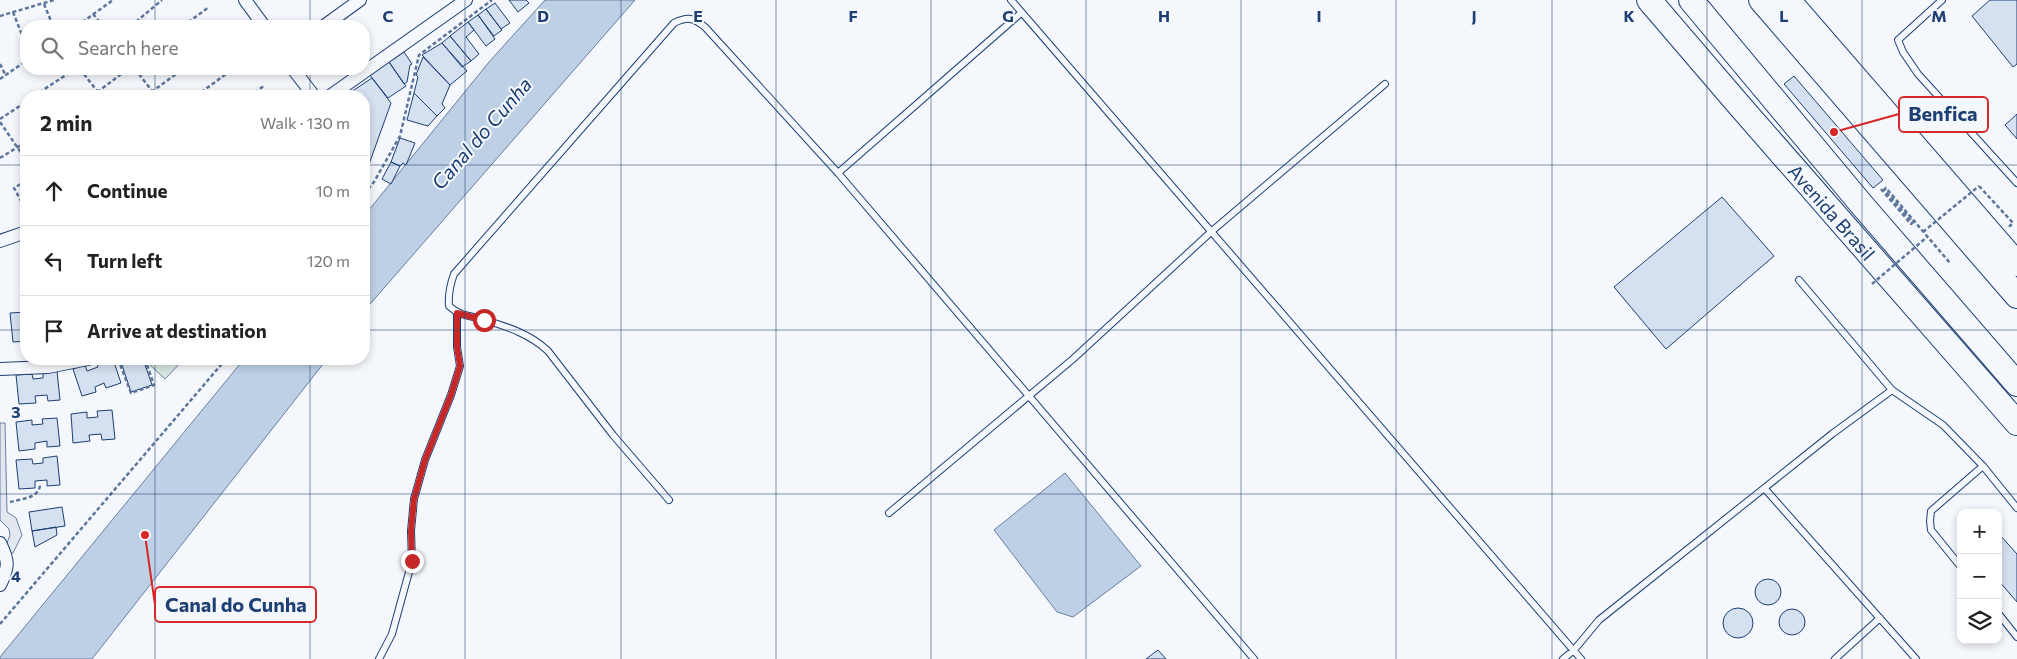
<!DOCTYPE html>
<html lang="en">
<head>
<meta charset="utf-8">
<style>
	body { margin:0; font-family:Commissioner,sans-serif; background:#f2f2f2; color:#222 }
	.controls { position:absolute; right:15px; bottom:15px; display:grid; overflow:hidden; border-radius:10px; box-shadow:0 2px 8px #0003 }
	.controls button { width:45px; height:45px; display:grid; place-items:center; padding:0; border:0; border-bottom:1px solid #e0e0e0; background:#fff; color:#222; font:25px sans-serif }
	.stop { position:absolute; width:15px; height:15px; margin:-11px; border:4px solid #c62828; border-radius:50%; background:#fff }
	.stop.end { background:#c62828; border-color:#fff; box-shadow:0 1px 5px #0008 }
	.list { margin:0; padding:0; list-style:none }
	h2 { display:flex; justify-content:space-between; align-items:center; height:65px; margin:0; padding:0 20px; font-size:21px }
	h2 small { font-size:16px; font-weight:400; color:#767676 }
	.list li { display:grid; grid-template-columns:32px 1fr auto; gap:15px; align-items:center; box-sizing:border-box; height:70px; padding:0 20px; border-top:1px solid #e0e0e0 }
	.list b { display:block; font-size:19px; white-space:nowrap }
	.list em { font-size:16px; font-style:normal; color:#767676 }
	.icon { flex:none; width:28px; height:28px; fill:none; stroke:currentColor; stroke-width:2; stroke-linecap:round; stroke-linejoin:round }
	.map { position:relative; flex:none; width:2017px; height:659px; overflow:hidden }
	.search { position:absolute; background:#fff; box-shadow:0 2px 8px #0003; left:20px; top:20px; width:350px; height:55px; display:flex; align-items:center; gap:12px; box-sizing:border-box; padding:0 18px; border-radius:20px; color:#767676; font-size:19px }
	.panel { position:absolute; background:#fff; box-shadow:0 2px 8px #0003; left:20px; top:90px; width:350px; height:275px; border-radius:20px }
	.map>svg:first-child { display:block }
	.green { fill:#d7e8df; stroke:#687fa3 }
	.parking { fill:#e3e8f0; stroke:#687fa3 }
	.water { fill:#bed0e5; stroke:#687fa3 }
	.building { fill:#d5e0f0; stroke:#1d3f73 }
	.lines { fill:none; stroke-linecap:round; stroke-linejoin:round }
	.lane-casing { stroke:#1d3f73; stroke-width:8 }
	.street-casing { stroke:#1d3f73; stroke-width:14 }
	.highway-casing { stroke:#1d3f73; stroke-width:26 }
	.path { stroke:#5e769c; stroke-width:2.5; stroke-dasharray:4 2.5; stroke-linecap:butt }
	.lane { stroke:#f4f7fb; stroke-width:6 }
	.street { stroke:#f4f7fb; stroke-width:12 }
	.highway { stroke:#f4f7fb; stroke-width:24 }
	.path-bridge { stroke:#5e769c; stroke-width:2.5; stroke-dasharray:4 2.5; stroke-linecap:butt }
	.route { stroke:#c62828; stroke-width:6 }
	.grid { fill:none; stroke:#1d3f73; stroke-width:1; stroke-opacity:0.55 }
	.labels { text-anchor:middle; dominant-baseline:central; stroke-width:4; stroke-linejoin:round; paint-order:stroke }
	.street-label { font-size:19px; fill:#1d3f73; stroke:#f4f7fb }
	.water-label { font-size:20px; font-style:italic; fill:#1d3f73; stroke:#f4f7fb }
	.grid-label { font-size:16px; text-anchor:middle; font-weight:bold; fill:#1d3f73; stroke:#f4f7fb; stroke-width:4; stroke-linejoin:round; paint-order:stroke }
	.leader { fill:none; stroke:#d62828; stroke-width:2 }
	.callout-dot { fill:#d62828; stroke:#f4f7fb; stroke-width:2 }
	.callout { fill:#f4f7fb; stroke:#d62828; stroke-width:2 }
	.callout-label { font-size:20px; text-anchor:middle; font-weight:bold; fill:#1d3f73 }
</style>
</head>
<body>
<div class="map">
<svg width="2017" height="659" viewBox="0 0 2017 659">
	<rect width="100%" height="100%" fill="#f4f7fb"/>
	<path class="green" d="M154 359H184L165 379 149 364Z"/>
	<path class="parking" d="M0 423H5L7 512 16 518 22 535 13 553 0 560V549L7 543 10 535 9 529 0 520Z"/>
	<path class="water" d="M545 0H635L364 311V216L489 62Z
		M244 359H327L92 659H0V657Z
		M1065 473 1141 566 1073 617 1057 612 994 530Z"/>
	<path class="building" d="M509 0H526L529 3 518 12Z
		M1990 0H2017V64L2013 67 1972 16Z
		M495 3 510 23 501 29 486 9Z
		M486 9 502 30 494 36 478 15Z
		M478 15 495 39 486 46 468 22Z
		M468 22 474 30 466 37 479 54 471 61 450 36Z
		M450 36 471 61 462 67 442 43Z
		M442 43 467 71 450 85 422 55Z
		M404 52 412 64 410 65 407 82 404 84 389 62Z
		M423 57 450 85 442 104 445 108 437 116 414 93 418 77 416 75Z
		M389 62 406 86 388 98 369 74Z
		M1794 76 1883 180 1873 188 1784 84Z
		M372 78 391 103 364 178V96H345Z
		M414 93 437 116 428 126 407 120Z
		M2017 114V139L2005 125Z
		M400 138 415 143 406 165 403 163 400 166 391 162Z
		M391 162 400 166 391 184 382 179Z
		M1722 197 1774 256 1666 349 1614 287Z
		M26 312V341L13 342 10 313Z
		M103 359H113L121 383 106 388 104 383 95 387 96 392 82 396 73 369 85 365 87 371 98 367 96 361Z
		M120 359H143L152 385 131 392Z
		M57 371 60 400 48 401 47 395 35 396 36 403 19 404 16 375 32 374 33 379 43 378V373Z
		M112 410 115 439 102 440 101 434 89 435 90 441 73 443 71 414 87 412V418L98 417 97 411Z
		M57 418 60 446 47 447V441L35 443V449L19 451 16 422 32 420V425L43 424 42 419Z
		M57 456 60 485 47 486V480L35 481V488L19 489 16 460 32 459 33 464 43 463V458Z
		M62 507 65 526 32 531 29 512Z
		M56 527 57 535 35 547 32 531Z
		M1998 533 2017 554V602L1998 580Z
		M1755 592a13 13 0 1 1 26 0a13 13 0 1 1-26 0Z
		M1723 623a15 15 0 1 1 30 0a15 15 0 1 1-30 0Z
		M1779 622a13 13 0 1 1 26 0a13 13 0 1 1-26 0Z
		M1158 650 1166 659H1146Z"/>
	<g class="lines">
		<defs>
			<path id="lane" d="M1011 0 1581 659
				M1942 0 1898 40 1903 52 1918 74 2017 183
				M838 173 1021 13
				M1799 280 1892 390 1943 425 1983 466 2017 508
				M1765 489 1916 659
				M669 500 613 435 548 351C530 334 508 327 485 320 470 315 461 317 449 306 448 294 450 285 454 274L674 23C688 16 694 18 705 27L838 173 1254 659
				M889 513 1073 359 1212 231 1385 84
				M1961 567 1931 530 1930 521 1931 511 1983 466
				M1998 613 2017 637
				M379 659 392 634 412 561 411 531 414 499 425 460 451 395 460 366 457 347V313
				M1563 659 1574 650 1599 620 1832 434 1892 390
				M1835 659 1880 618"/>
			<path id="street" d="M245 0 264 26
				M324 26 360 0
				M293 69 314 96
				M330 96 466 0
				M0 241 26 232
				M0 369 48 367 88 359
				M0 543C9 561 9 567 0 585"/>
			<g id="highway">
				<path id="s1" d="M1649 0 1739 105 2017 423"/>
				<path d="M1691 0 1862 205 2017 384"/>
				<path d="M1761 0 2017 296"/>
				<path d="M1788 0 2017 264"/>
			</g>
		</defs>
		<use href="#lane" class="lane-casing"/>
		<use href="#street" class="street-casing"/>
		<use href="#highway" class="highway-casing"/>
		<path class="path" d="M44 4 53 26
			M13 12 26 45
			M93 14 103 26
			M0 16 54 0
			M77 26 113 0
			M131 26 162 0
			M183 26 209 7
			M0 64 6 76
			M80 69 101 96
			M135 69 156 96
			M0 79 26 61
			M34 96 75 69
			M92 96 128 69
			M146 96 183 69
			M196 96 233 69
			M249 96 264 86
			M0 119 26 102
			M0 122 26 160
			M0 158 26 142
			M26 181 14 188 26 210
			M1979 186 2013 223 2010 226 2009 225
			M1881 189 1911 224 1913 222 1884 190 1886 188 1950 263
			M364 194 374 182 400 136 419 55 492 0
			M118 359 131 393 154 385 145 359
			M10 502C21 499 41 498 40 483
			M0 624 226 359"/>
		<use href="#lane" class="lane"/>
		<use href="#street" class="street"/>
		<use href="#highway" class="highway"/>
		<path class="path-bridge" d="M1923 232 1979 186
			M1872 284 1927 237"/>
	</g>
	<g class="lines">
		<path class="route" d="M412 561 411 531 414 499 425 460 451 395 460 366 457 347V313L484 320"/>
	</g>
	<path class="grid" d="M155 0V26M310 0V26M465 0V659M621 0V659M776 0V659M931 0V659M1086 0V659M1241 0V659M1396 0V659M1552 0V659M1707 0V659M1862 0V659M155 69V96M310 69V96M0 165H26M364 165H2017M0 330H26M364 330H2017M155 359V659M310 359V659M0 494H2017"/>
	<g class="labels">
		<g class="street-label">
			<text stroke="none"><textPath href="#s1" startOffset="280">Avenida Brasil</textPath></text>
		</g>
		<g class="water-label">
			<text transform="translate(481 133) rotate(-49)">Canal do Cunha</text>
		</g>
	</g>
	<g class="grid-label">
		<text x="388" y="22">C</text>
		<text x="543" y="22">D</text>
		<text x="698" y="22">E</text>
		<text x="853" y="22">F</text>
		<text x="1008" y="22">G</text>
		<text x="1164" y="22">H</text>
		<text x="1319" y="22">I</text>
		<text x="1474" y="22">J</text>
		<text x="1629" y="22">K</text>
		<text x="1784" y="22">L</text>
		<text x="1939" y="22">M</text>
		<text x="16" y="418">3</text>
		<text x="16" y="582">4</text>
	</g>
	<path class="leader" d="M1834 132L1899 114M145 535L155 605"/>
	<g class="callout-dot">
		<circle cx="1834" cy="132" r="5"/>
		<circle cx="145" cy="535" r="5"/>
	</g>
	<g class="callout">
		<rect x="1899" y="97" width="89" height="35" rx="5"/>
		<rect x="155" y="587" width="161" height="35" rx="5"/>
	</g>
	<g class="callout-label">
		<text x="1943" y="121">Benfica</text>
		<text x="236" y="612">Canal do Cunha</text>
	</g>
</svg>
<div class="controls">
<button>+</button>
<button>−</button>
<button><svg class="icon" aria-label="layers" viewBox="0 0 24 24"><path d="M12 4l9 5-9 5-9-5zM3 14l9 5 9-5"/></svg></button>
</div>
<div class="stop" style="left:484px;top:320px"></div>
<div class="stop end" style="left:412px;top:561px"></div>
<div class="search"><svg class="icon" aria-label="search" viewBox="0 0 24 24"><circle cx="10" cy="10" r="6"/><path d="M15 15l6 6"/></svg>Search here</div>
<section class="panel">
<h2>2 min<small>Walk · 130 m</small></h2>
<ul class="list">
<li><svg class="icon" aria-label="ahead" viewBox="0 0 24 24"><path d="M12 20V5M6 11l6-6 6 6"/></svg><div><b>Continue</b></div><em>10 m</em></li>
<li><svg class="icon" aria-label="left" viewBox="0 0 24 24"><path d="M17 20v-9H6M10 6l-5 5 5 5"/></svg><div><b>Turn left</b></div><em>120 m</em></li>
<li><svg class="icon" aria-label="arrive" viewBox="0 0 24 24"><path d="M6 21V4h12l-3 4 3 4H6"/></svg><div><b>Arrive at destination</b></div></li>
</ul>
</section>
</div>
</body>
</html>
